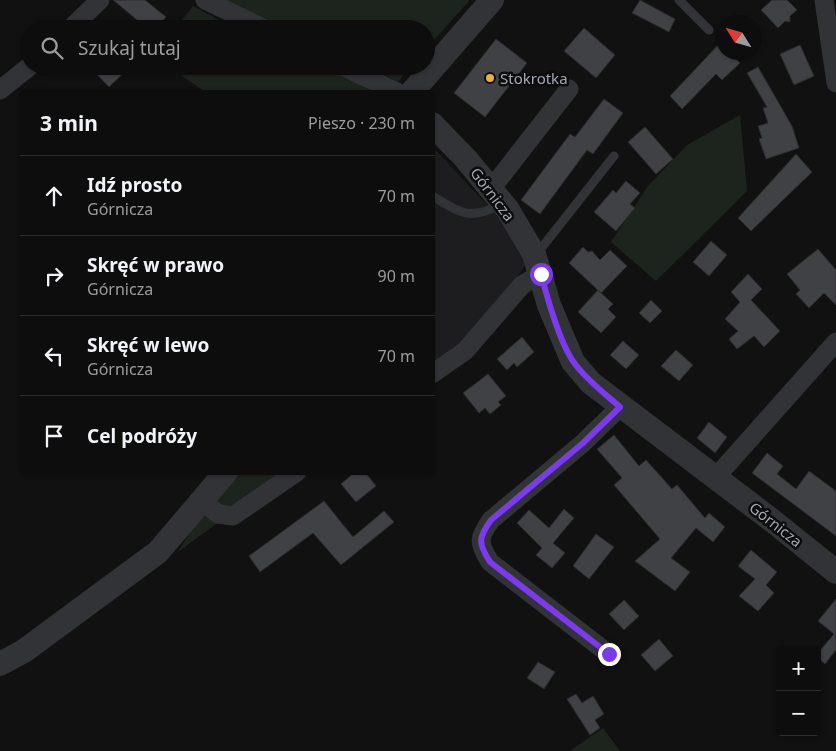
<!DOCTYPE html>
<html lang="pl">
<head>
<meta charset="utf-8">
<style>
	body { margin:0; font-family:"Noto Sans",sans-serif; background:#1b1b1c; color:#f1f3f6 }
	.controls { position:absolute; right:15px; bottom:15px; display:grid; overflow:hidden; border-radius:5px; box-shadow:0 1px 4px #0004 }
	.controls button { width:45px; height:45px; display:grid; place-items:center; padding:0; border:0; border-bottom:1px solid #2d2d2e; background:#0d0d0e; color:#f1f3f6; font:25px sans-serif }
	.compass { position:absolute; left:716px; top:15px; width:45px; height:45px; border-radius:50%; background:#0d0d0e; box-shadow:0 1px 4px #0004; rotate:307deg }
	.stop { position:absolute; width:15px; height:15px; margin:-11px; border:4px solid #7c3aed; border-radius:50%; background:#fff }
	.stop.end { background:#7c3aed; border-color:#fff; box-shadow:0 1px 5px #0008 }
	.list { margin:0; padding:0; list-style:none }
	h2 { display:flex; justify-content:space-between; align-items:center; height:65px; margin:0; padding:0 20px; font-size:21px }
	h2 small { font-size:16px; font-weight:400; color:#9a9c9e }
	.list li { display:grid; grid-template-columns:32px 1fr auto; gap:15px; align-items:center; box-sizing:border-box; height:80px; padding:0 20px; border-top:1px solid #2d2d2e }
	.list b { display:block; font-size:19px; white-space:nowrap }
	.list p { margin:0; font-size:16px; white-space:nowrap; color:#9a9c9e }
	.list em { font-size:16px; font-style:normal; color:#9a9c9e }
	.icon { flex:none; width:28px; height:28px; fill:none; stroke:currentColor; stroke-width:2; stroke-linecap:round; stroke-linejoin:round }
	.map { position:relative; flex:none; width:836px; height:751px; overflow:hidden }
	.search { position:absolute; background:#0d0d0e; box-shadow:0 1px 4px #0004; left:20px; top:20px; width:415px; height:55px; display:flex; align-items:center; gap:12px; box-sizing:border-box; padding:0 18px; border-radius:28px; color:#9a9c9e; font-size:19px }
	.panel { position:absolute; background:#0d0d0e; box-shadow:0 1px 4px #0004; left:20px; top:90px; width:415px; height:385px; border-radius:5px }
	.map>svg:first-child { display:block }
	.built { fill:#1d1d1f }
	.green { fill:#1d241e }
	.building { fill:#404145; stroke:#2b2b2e }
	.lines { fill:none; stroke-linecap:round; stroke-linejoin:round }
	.service { stroke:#323337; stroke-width:9 }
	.minor { stroke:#323337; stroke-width:19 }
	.tertiary { stroke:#323337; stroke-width:24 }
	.route { stroke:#7c3aed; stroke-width:6 }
	.poi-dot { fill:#e6b335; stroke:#0c0c0d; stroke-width:2 }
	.labels { text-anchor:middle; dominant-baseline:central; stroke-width:5; stroke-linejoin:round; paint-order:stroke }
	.poi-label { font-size:15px; fill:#a3a7b2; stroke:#0c0c0d; text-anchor:start }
	.street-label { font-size:15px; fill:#a3a7b2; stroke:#0c0c0d }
</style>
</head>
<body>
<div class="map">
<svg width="836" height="751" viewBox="0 0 836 751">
	<rect width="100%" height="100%" fill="#111112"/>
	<path class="built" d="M432 146 502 221 527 263 505 294 465 341 432 365Z"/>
	<path class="green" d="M221 0H468L469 1 426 49V29H284Z
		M193 6 236 29H175Z
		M146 66H319L378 92H206L168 67 141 73Z
		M365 66H411L398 82Z
		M740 115 747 191 656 281 611 242 648 186 687 145Z
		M226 473H286L178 552Z
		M603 728 620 751H570Z"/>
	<path class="building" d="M113 0H145L166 17 156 29H148Z
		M640 0 675 19 669 32 632 13Z
		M772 0H787L797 10 790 16V22L785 21 778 28 761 10Z
		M584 28 615 55 596 78 564 51Z
		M496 39 527 63 485 117 454 93Z
		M720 43 724 47V52H729L740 63 722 80 716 74 682 109 670 96Z
		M800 45 814 76 794 85 780 54Z
		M89 66H131L109 87Z
		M758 67 792 126 799 148 766 159 759 139 762 138 758 126 768 123 763 108 767 107 747 73Z
		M604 99 623 113 593 154 587 150 540 214 521 200 570 134 575 137Z
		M645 127 673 159 656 174 628 142Z
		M796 154 812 172 751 231 738 218Z
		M626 181 640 193 630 204 635 208 616 231 594 212 613 190 616 193Z
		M711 241 727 255 709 276 693 262Z
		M583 247 588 252 592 251 600 260 610 250 627 266 601 293 569 263Z
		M818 249 836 270V305L824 293 809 308 796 294 800 290 787 274Z
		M748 274 762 289 751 300 780 331 764 347 754 336 737 349 729 339 738 331 725 319 740 302 731 292Z
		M598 290 613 304 608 309 616 317 601 333 578 312Z
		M651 300 662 311 650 323 639 313Z
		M522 337 534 352 517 367 514 363 507 370 497 359Z
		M623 341 639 355 626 369 610 355Z
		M676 350 693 365 679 381 661 366Z
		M488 374 506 396 498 402 501 405 490 414 485 408 479 413 463 393Z
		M709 422 727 437 715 453 697 438Z
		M614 435 639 466 646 460 672 489 677 485 705 518 709 513 725 527 713 542 696 528 671 558 690 572 675 591 635 561 660 539 614 485 622 478 597 449Z
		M767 453 783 466 777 474 796 489 809 471 836 491V536L752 473Z
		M355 472H365L376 486 356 502 341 484Z
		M324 501 353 537 384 511 394 522 341 565 313 533 260 572 249 556Z
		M564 509 574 518 553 543 565 553 552 568 536 555 542 548 517 523 529 510 549 528Z
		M596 534 614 547 589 579 573 566Z
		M751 550 777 572 766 585 774 593 758 611 739 596 755 579 738 566Z
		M836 599V650L825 664 817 657V654L834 634 818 621Z
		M624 600 639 616 624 630 609 614Z
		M659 639 673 656 655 671 641 655Z
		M538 662 555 672 544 689 527 678Z
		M576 694 582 703 593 696 604 714 595 720 600 728 590 735 567 699Z"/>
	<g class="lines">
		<path class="service" d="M679 0 709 30
			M432 196C461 213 471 222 502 203
			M534 254 543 246 614 156"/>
		<path class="minor" d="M205 0 265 29
			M824 0 836 83
			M70 29 100 0
			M342 66 397 92
			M0 90 30 66
			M491 189 569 89
			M432 374 465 351 522 285 541 274
			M716 477 836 342
			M204 502 218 514 233 516 297 472
			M609 654 490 562C478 543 478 538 491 520L583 443 620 407"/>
		<path class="tertiary" d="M412 92 492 0
			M432 124 466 159 508 210 534 254 549 305 573 362 591 383 774 522 836 572
			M0 664 24 651 158 552 226 472"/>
	</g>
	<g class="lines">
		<path class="route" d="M541 274C547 297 561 346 575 364 588 381 604 393 620 407L583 443 491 520C478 538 478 543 490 562L609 654"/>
	</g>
	<circle class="poi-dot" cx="490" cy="78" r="5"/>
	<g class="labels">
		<g class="poi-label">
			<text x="500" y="78">Stokrotka</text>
		</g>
		<g class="street-label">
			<text transform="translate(493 194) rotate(53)">Górnicza</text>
			<text transform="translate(776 524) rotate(38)">Górnicza</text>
		</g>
	</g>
</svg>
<div class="controls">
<button>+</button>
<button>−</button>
</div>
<svg class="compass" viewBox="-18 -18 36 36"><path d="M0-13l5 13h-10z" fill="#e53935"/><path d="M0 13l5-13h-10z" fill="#9a9c9e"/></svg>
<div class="stop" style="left:541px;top:274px"></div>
<div class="stop end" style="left:609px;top:654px"></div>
<div class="search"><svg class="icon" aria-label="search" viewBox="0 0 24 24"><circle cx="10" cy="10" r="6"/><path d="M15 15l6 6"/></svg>Szukaj tutaj</div>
<section class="panel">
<h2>3 min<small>Pieszo · 230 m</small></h2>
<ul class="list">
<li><svg class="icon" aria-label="ahead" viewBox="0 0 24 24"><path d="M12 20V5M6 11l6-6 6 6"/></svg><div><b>Idź prosto</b><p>Górnicza</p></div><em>70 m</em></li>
<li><svg class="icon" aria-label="right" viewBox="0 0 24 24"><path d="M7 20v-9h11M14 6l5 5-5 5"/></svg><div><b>Skręć w prawo</b><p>Górnicza</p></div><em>90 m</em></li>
<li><svg class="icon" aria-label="left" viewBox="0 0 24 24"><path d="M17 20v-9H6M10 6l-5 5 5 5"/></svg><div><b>Skręć w lewo</b><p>Górnicza</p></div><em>70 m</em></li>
<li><svg class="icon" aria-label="arrive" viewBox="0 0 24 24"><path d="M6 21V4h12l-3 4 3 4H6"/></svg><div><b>Cel podróży</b></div></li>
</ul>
</section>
</div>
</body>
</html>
